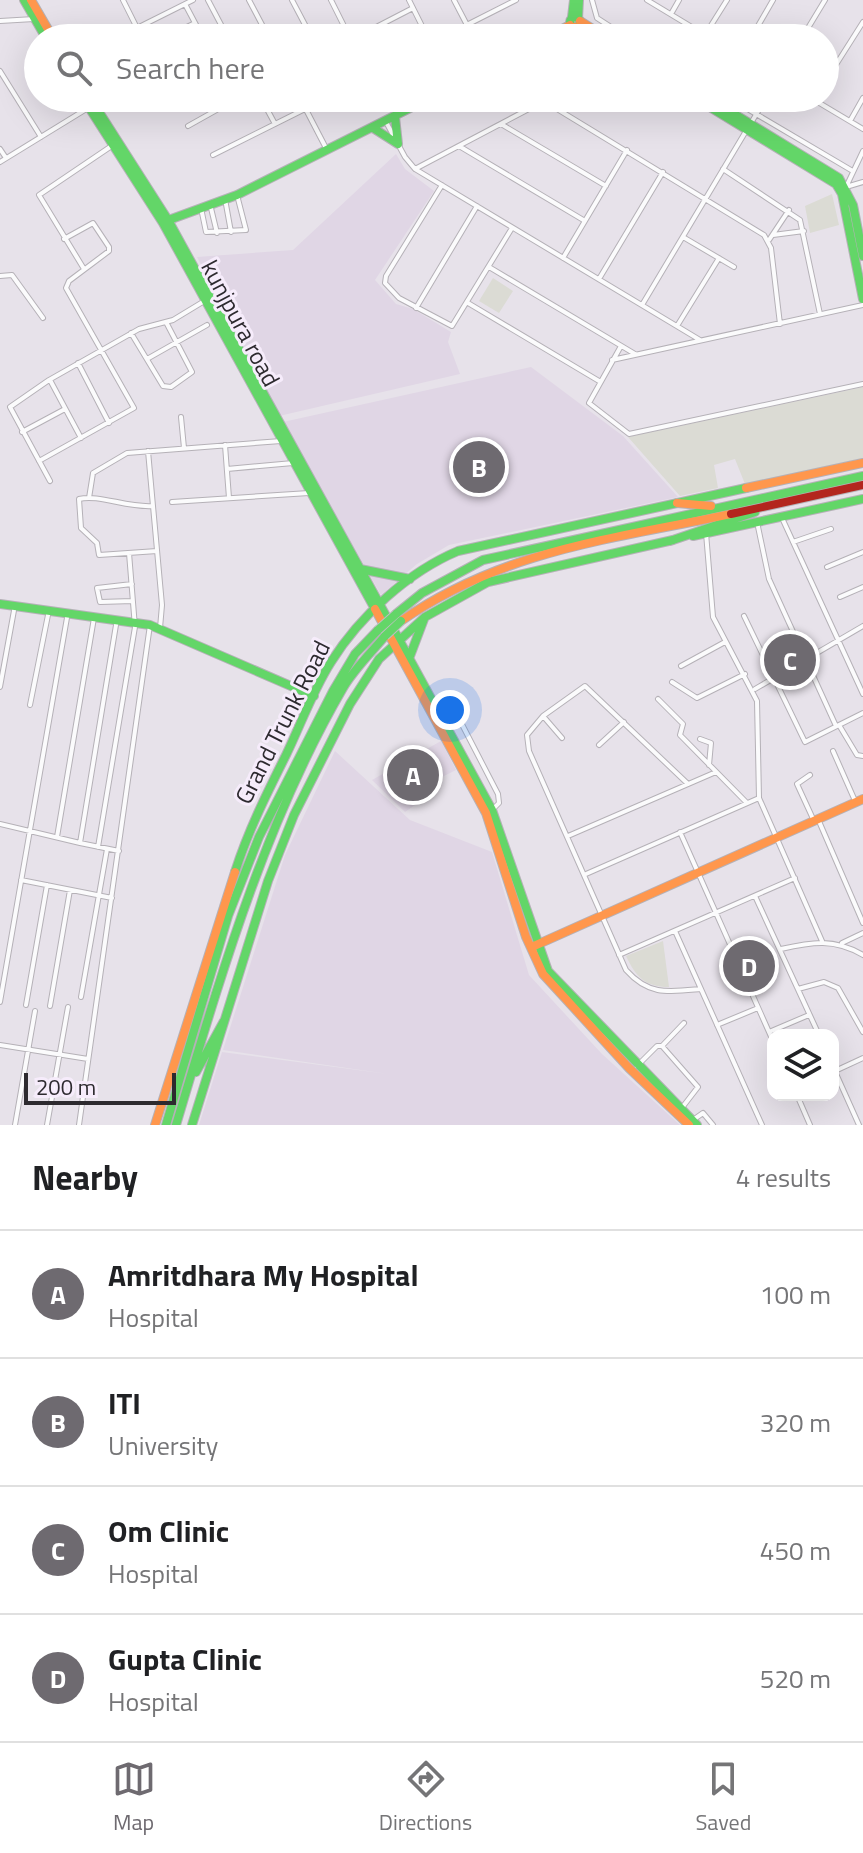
<!DOCTYPE html>
<html lang="en">
<head>
<meta charset="utf-8">
<style>
	body { margin:0; font-family:"Titillium Web",sans-serif; background:#f6f6f6; color:#202124 }
	.controls { position:absolute; right:24px; bottom:24px; display:grid; overflow:hidden; border-radius:16px; box-shadow:0 8px 32px #0002 }
	.controls button { width:72px; height:72px; display:grid; place-items:center; padding:0; border:0; border-bottom:2px solid #e0e0e0; background:#fff; color:#202124; font:40px sans-serif }
	.scale { position:absolute; left:24px; bottom:20px; width:152px; box-sizing:border-box; padding-left:8px; border:4px solid #2d2a2f; border-top:0; font-size:22px; line-height:28px; white-space:nowrap; color:#2d2a2f; -webkit-text-stroke:6px #f6ecfb; paint-order:stroke }
	.you { position:absolute; left:450px; top:710px; width:28px; height:28px; margin:-20px; border:6px solid #fff; border-radius:50%; background:#1a73e8; box-shadow:0 0 0 12px #1a73e833 }
	.badge { display:grid; place-items:center; width:52px; height:52px; border-radius:50%; background:#6e6a70; color:#fff; font-size:26px; font-weight:700 }
	.pin { position:absolute; translate:-50% -50%; border:4px solid #fff; box-shadow:0 2px 8px #0006 }
	.list { margin:0; padding:0; list-style:none }
	h2 { display:flex; justify-content:space-between; align-items:center; height:104px; margin:0; padding:0 32px; font-size:34px }
	h2 small { font-size:26px; font-weight:400; color:#757577 }
	.list li { display:grid; grid-template-columns:52px 1fr auto; gap:24px; align-items:center; box-sizing:border-box; height:128px; padding:0 32px; border-top:2px solid #e0e0e0 }
	.list b { display:block; font-size:30px; white-space:nowrap }
	.list p { margin:0; font-size:26px; white-space:nowrap; color:#757577 }
	.list em { font-size:26px; font-style:normal; color:#757577 }
	.icon { flex:none; width:44px; height:44px; fill:none; stroke:currentColor; stroke-width:2; stroke-linecap:round; stroke-linejoin:round }
	.map { position:relative; flex:none; width:863px; height:1125px; overflow:hidden }
	.search { position:absolute; background:#fff; box-shadow:0 8px 32px #0002; left:24px; right:24px; top:24px; height:88px; display:flex; align-items:center; gap:20px; box-sizing:border-box; padding:0 28px; border-radius:44px; color:#757577; font-size:30px }
	.sheet { height:616px; background:#fff }
	nav { display:flex; justify-content:space-around; align-items:center; box-sizing:border-box; height:112px; border-top:2px solid #e0e0e0; background:#fff; font-size:22px; color:#757577 }
	nav a { display:grid; justify-items:center; gap:4px }
	nav .on { color:#6e6a70 }
	.map>svg:first-child { display:block }
	.built { fill:#e0d6e5 }
	.green { fill:#dbdbd4 }
	.lines { fill:none; stroke-linecap:round; stroke-linejoin:round }
	.street-casing { stroke:#b5b1b7; stroke-width:6 }
	.fast-casing { stroke:#b5b1b7; stroke-width:10 }
	.slow-casing { stroke:#b5b1b7; stroke-width:10 }
	.jam-casing { stroke:#b5b1b7; stroke-width:10 }
	.street { stroke:#fbfbfc; stroke-width:4 }
	.fast { stroke:#63d668; stroke-width:8 }
	.slow { stroke:#ff974d; stroke-width:8 }
	.jam { stroke:#b3261e; stroke-width:8 }
	.fast-bridge-casing { stroke:#c0bec2; stroke-width:10; stroke-linecap:butt }
	.fast-bridge { stroke:#63d668; stroke-width:8 }
	.labels { text-anchor:middle; dominant-baseline:central; stroke-width:6; stroke-linejoin:round; paint-order:stroke }
	.street-label { font-size:24px; fill:#2d2a2f; stroke:#f6ecfb }
</style>
</head>
<body>
<div class="map">
<svg width="863" height="1125" viewBox="0 0 863 1125">
	<rect width="100%" height="100%" fill="#e7e2ea"/>
	<path class="built" d="M396 154 405 169 434 191 375 280 396 304 413 309 451 332 448 342 460 374 279 416 197 257 293 250Z
		M531 367 623 436 678 497 449 545 417 564 381 595 283 422Z
		M441 741 456 770 430 783 415 805 405 812 372 780Z
		M335 751 410 820 492 852 529 975 602 1054 680 1125H199L222 1052 388 1074 223 1050 285 855Z"/>
	<path class="green" d="M832 194 839 225 810 233 805 206Z
		M493 278 513 291 499 313 479 301Z
		M863 387V458L745 484 735 459 714 465 718 488 680 496 628 437Z
		M663 941 669 987C645 987 636 977 626 956Z"/>
	<g class="lines">
		<defs>
			<path id="street" d="M123 0 142 38
				M208 0 228 38
				M249 0 269 38
				M292 0 312 38
				M331 0 350 38
				M409 0 428 38
				M454 0 467 25
				M592 0 597 18 628 38
				M647 0 710 38
				M185 4 203 38
				M671 14 679 0
				M0 21 34 19
				M137 28 193 0
				M705 35 727 0
				M164 38 195 23
				M355 38 413 8
				M441 38 516 0
				M751 38 773 0
				M802 38 825 0
				M0 71 41 137
				M825 82 863 22
				M261 98 275 124
				M300 98 327 150
				M518 98 524 111
				M539 98 764 235 771 248 780 324
				M729 98 851 170
				M811 98 863 129
				M97 109 146 106 169 98
				M850 121 863 98
				M386 122 405 157 415 169 700 340
				M751 123 766 98
				M501 124 606 186
				M188 126 238 98
				M459 146 585 221
				M0 149 6 158
				M213 155 327 98
				M0 162 88 108
				M415 169 544 101
				M723 169 800 220 820 314
				M442 185 386 276 385 283 399 298 452 326 512 228
				M846 187 863 151
				M846 187 863 182
				M225 199 231 232
				M210 204 217 233
				M201 208 206 232 246 230 237 195
				M773 235 804 231
				M683 237 734 267
				M769 240 789 210
				M563 258 627 150
				M489 267 635 354
				M84 269 39 195 113 145
				M0 276 12 275 43 318
				M599 279 663 172
				M468 303 599 381
				M642 305 746 131
				M416 308 477 206
				M677 326 719 258
				M131 333 163 386 171 387 192 372 166 322
				M621 346 589 403 629 434 863 384
				M147 359 207 325
				M612 360 863 305
				M78 363 109 423
				M50 380 81 438
				M181 417 184 448
				M22 432 65 409
				M225 445 229 498
				M148 451 162 605 160 628
				M39 461 134 408 66 288 69 281 109 251V247L93 223 64 239
				M227 469 293 463
				M50 481 10 407 49 380 139 329 173 320 206 300
				M89 498 93 473 127 453 281 441
				M172 502 309 493
				M153 506C127 508 99 494 79 499L81 528 97 543 99 555 157 551
				M782 518 863 694
				M757 522 769 579 836 726
				M706 533 713 617 757 701 759 798 822 941
				M793 542 831 529
				M827 567 863 552
				M132 584 97 588 100 602 133 601
				M840 597 863 587
				M744 616 805 742 863 713
				M681 666 725 642
				M672 682 697 698 745 674
				M0 687 15 605
				M755 689 863 626
				M658 699 683 724 680 735 747 803
				M436 704 453 707 498 794 499 803 491 811
				M30 705 49 610
				M543 716 562 738
				M839 725 857 755 863 756
				M700 739 711 743 709 765
				M599 745 624 722
				M833 751 856 803
				M810 775 797 784 814 821
				M688 784 585 686 543 716 527 735 529 751 626 970C649 996 669 992 701 989
				M818 819 863 923
				M0 824 80 843 117 619
				M680 832 773 1041
				M568 836 716 772
				M57 837 94 618
				M80 843 119 851
				M98 847 135 627 129 553
				M586 874 759 798
				M21 880 112 898
				M755 896 819 1035
				M675 931 762 1125
				M842 943 863 933
				M781 949C812 942 834 938 863 955
				M619 955 795 878
				M798 989 824 982 838 988 863 1032
				M81 997 107 849
				M0 1002 68 612
				M26 1005 47 885
				M50 1006 70 890
				M717 1025 758 1008
				M769 1032 809 1015
				M0 1045 88 1059
				M637 1066 657 1046H662
				M833 1067 859 1125
				M835 1071 863 1058
				M797 1095 810 1125
				M681 1109 698 1087 662 1046 684 1023
				M693 1120 703 1113 713 1125
				M15 1125 35 1011
				M47 1125 68 1007
				M79 1125 150 625"/>
			<path id="fast" d="M24 0 46 38
				M570 22a5 5 0 1 1 10 0a5 5 0 1 1-10 0Z
				M572 17 574 0
				M578 18 579 0
				M83 98 163 223 375 609
				M90 98 168 220 380 605
				M695 98 836 184 842 194 863 299
				M708 98 839 178 853 205 863 256
				M373 128 398 144 395 117
				M166 221 237 195 430 98
				M693 536 863 499
				M670 541 755 512
				M360 569 410 579
				M0 604 150 625 314 696
				M380 605 492 810 548 971 697 1125
				M396 614 422 593 483 560 863 476
				M410 656 424 619
				M235 872C248 831 267 793 286 755 301 724 313 690 331 662 360 616 408 572 458 551L746 488
				M196 1072 224 1021
				M166 1125 228 916 259 837 333 691 355 654 378 630
				M176 1125C221 975 264 824 343 688 354 669 371 653 385 636
				M192 1125 268 881 294 815 350 704 379 659 425 617 488 582 673 540"/>
			<path id="slow" d="M31 0 53 38
				M580 21 607 38
				M575 27 596 38
				M545 38 570 25
				M746 488 863 463
				M677 503 711 506
				M375 609 486 813 526 937 543 974 629 1068 689 1125
				M401 621C503 550 612 539 731 514
				M534 946 863 799
				M155 1125 235 872"/>
			<path id="jam" d="M731 514 863 485"/>
		</defs>
		<use href="#street" class="street-casing"/>
		<use href="#fast" class="fast-casing"/>
		<use href="#slow" class="slow-casing"/>
		<use href="#jam" class="jam-casing"/>
		<use href="#street" class="street"/>
		<use href="#fast" class="fast"/>
		<use href="#slow" class="slow"/>
		<use href="#jam" class="jam"/>
		<defs>
			<path id="fast-bridge" d="M378 630 396 614
				M385 636 401 621"/>
		</defs>
		<use href="#fast-bridge" class="fast-bridge-casing"/>
		<use href="#fast-bridge" class="fast-bridge"/>
	</g>
	<g class="labels">
		<g class="street-label">
			<text transform="translate(241 323) rotate(62)">kunjpura road</text>
			<text transform="translate(282 722) rotate(-63)">Grand Trunk Road</text>
		</g>
	</g>
</svg>
<div class="controls">
<button><svg class="icon" aria-label="layers" viewBox="0 0 24 24"><path d="M12 4l9 5-9 5-9-5zM3 14l9 5 9-5"/></svg></button>
</div>
<div class="scale">200 m</div>
<div class="you"></div>
<div class="pin badge" style="left:413px;top:775px">A</div>
<div class="pin badge" style="left:479px;top:467px">B</div>
<div class="pin badge" style="left:790px;top:660px">C</div>
<div class="pin badge" style="left:749px;top:966px">D</div>
<div class="search"><svg class="icon" aria-label="search" viewBox="0 0 24 24"><circle cx="10" cy="10" r="6"/><path d="M15 15l6 6"/></svg>Search here</div>
</div>
<section class="sheet">
<h2>Nearby<small>4 results</small></h2>
<ul class="list">
<li><span class="badge">A</span><div><b>Amritdhara My Hospital</b><p>Hospital</p></div><em>100 m</em></li>
<li><span class="badge">B</span><div><b>ITI</b><p>University</p></div><em>320 m</em></li>
<li><span class="badge">C</span><div><b>Om Clinic</b><p>Hospital</p></div><em>450 m</em></li>
<li><span class="badge">D</span><div><b>Gupta Clinic</b><p>Hospital</p></div><em>520 m</em></li>
</ul>
</section>
<nav>
<a class="on"><svg class="icon" aria-label="map" viewBox="0 0 24 24"><path d="M3 6l6-2 6 2 6-2v14l-6 2-6-2-6 2zM9 4v14M15 6v14"/></svg>Map</a>
<a><svg class="icon" aria-label="directions" viewBox="0 0 24 24"><path d="M12 3l9 9-9 9-9-9zM9 14v-3h6M13 9l2 2-2 2"/></svg>Directions</a>
<a><svg class="icon" aria-label="saved" viewBox="0 0 24 24"><path d="M7 4h10v16l-5-4-5 4z"/></svg>Saved</a>
</nav>
</body>
</html>
